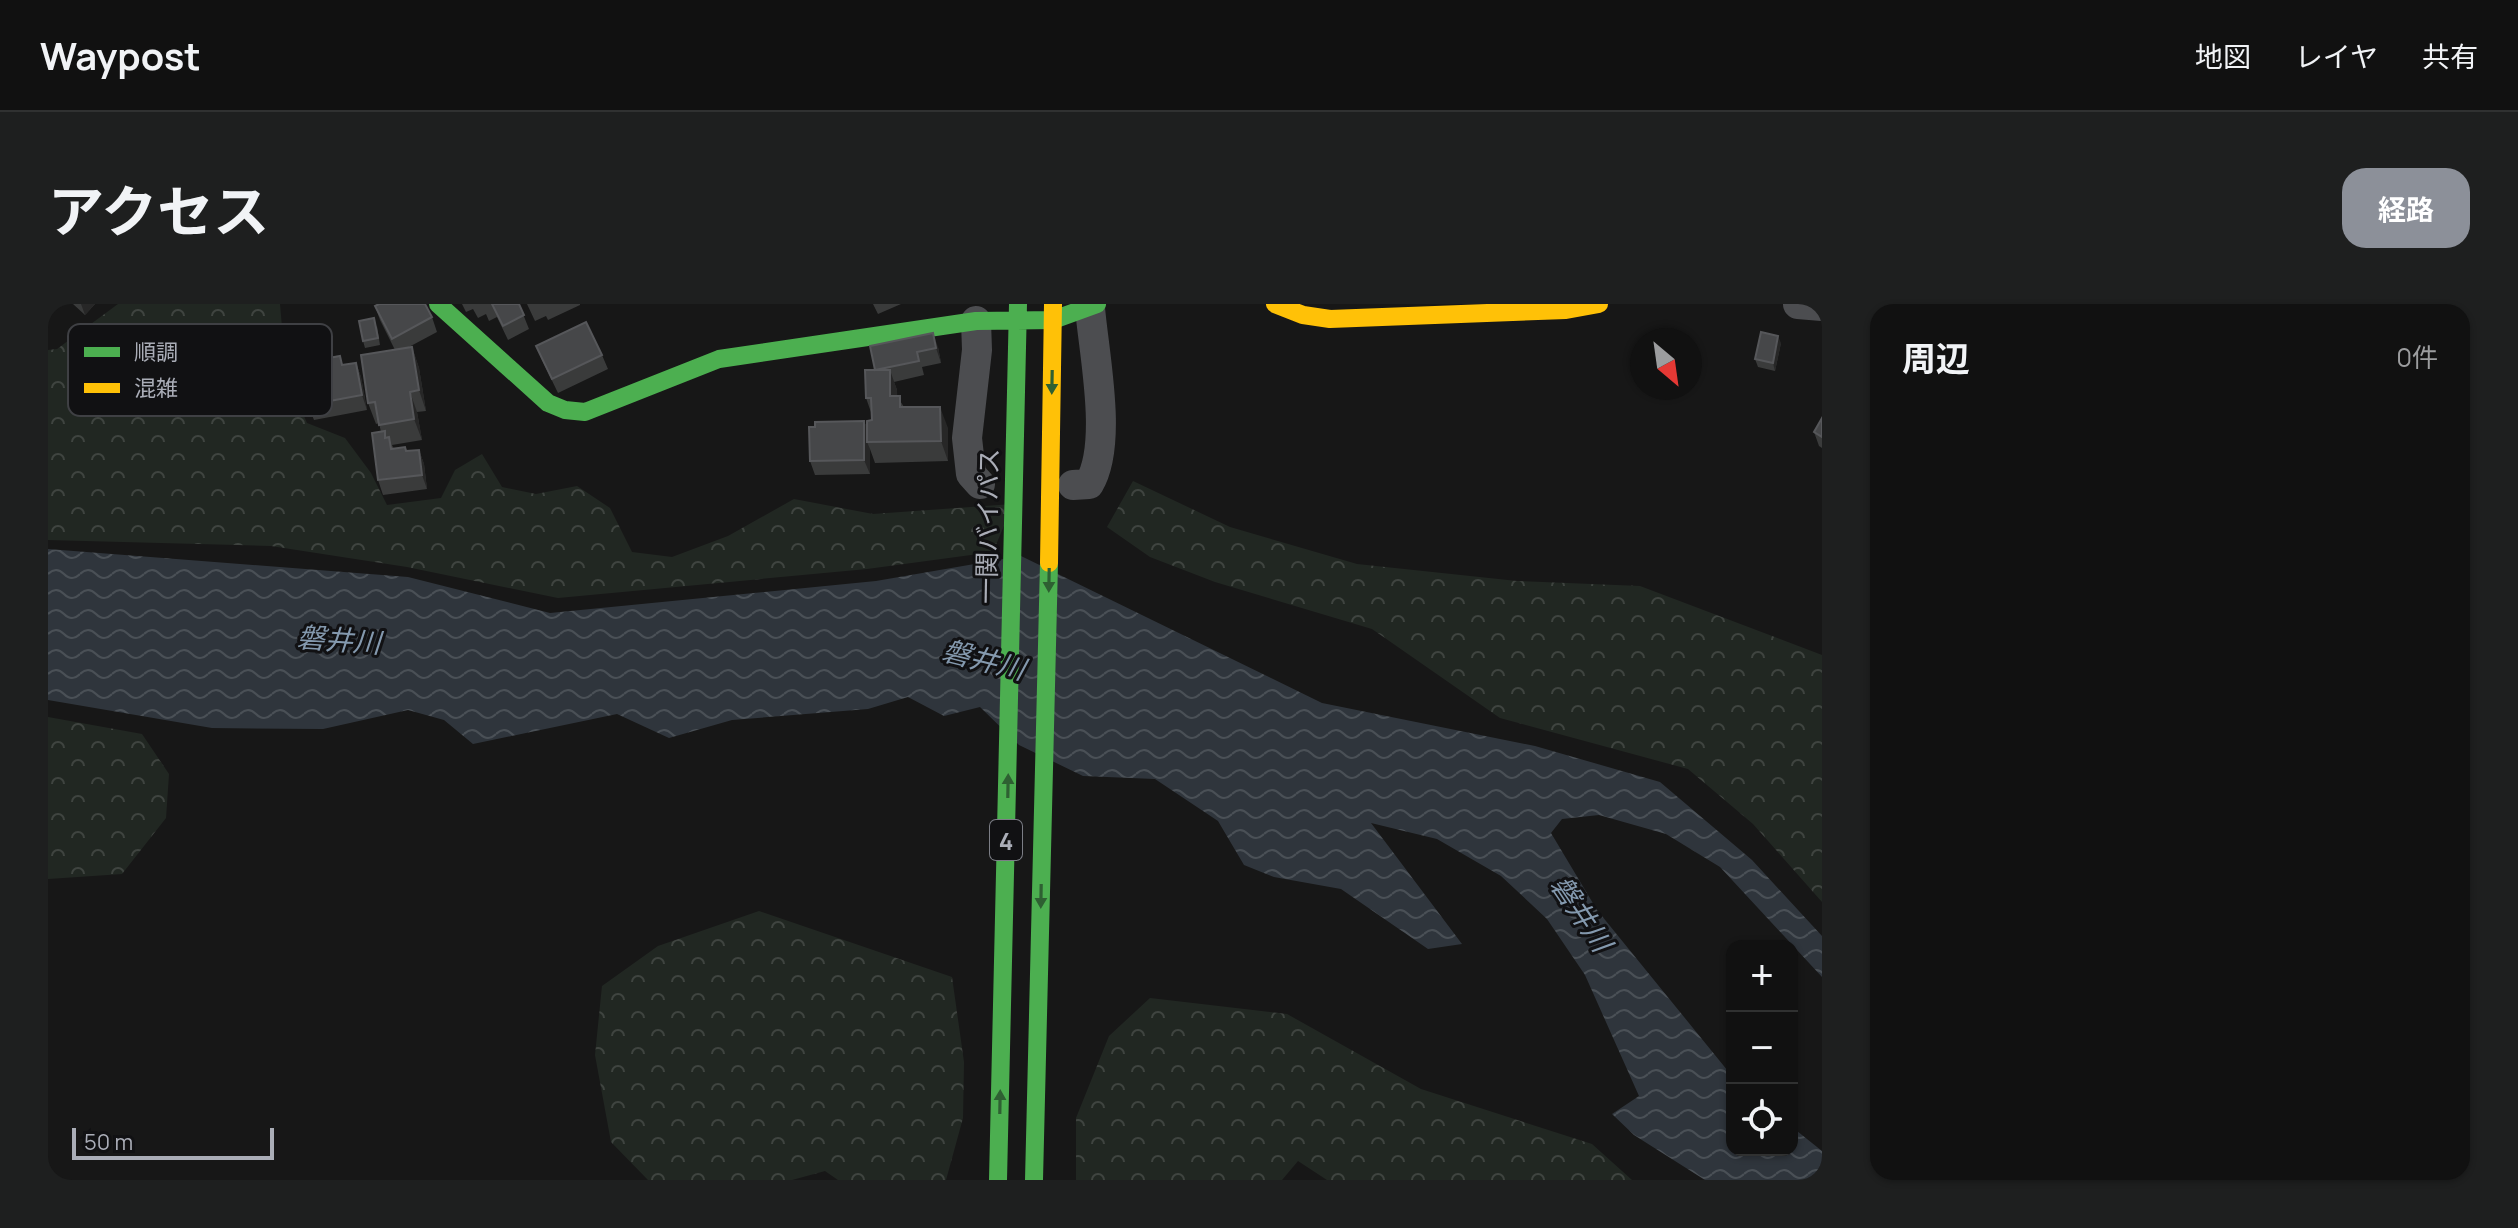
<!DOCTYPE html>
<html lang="ja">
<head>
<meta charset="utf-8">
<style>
	body { margin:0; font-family:Manrope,"Noto Sans JP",sans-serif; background:#1e1f1f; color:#f1f3f6 }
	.controls { position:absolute; right:24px; bottom:24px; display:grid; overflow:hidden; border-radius:16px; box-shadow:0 2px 6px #0004 }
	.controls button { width:72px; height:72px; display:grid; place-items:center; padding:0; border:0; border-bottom:2px solid #303131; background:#111; color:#f1f3f6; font:40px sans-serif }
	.compass { position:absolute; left:1582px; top:24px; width:72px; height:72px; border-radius:50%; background:#111; box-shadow:0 2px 6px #0004; rotate:151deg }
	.scale { position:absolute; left:24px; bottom:20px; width:202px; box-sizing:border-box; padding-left:8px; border:4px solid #aaadb7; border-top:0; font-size:22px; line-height:28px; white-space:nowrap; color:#aaadb7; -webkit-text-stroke:6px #111113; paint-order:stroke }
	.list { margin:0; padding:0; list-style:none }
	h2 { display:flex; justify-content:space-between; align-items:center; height:104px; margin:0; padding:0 32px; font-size:34px }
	h2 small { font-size:26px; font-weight:400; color:#9c9d9f }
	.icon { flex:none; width:44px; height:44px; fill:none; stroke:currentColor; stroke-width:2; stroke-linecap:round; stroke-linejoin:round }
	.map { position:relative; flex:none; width:1774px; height:876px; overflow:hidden; border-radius:24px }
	header { display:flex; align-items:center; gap:48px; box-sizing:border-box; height:112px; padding:0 40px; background:#111; border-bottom:2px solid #303131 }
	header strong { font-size:38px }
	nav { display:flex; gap:44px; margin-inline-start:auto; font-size:28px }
	.intro { display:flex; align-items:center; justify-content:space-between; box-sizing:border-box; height:192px; padding:0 48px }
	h1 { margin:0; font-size:56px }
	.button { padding:20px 36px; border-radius:24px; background:#8c9099; color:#fff; font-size:28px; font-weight:700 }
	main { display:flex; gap:48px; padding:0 48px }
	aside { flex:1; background:#111; border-radius:24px; box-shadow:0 2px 6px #0004 }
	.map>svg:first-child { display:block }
	.forest { fill:url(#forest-crowns) }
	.water { fill:url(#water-waves) }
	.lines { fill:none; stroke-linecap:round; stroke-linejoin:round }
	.street { stroke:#4c4d50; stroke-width:30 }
	.fast { stroke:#4caf50; stroke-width:18 }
	.slow { stroke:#ffc107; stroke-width:18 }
	.wall { fill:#3a3b3b }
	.shaded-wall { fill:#272727 }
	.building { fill:#464749; stroke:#56575a; stroke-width:2 }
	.oneway { fill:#2e6032 }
	.labels { text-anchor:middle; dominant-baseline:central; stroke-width:6; stroke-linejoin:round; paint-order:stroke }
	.shield { fill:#111113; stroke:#7c7e86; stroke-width:2 }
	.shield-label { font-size:24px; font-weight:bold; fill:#aaadb7 }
	.street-label { font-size:26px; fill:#aaadb7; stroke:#111113 }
	.water-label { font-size:28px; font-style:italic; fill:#8499ae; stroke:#111113 }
	.key { fill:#111113; stroke:#3f4044; stroke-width:2 }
	.key-label { font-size:22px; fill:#aaadb7 }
</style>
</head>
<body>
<header>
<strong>Waypost</strong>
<nav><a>地図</a><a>レイヤ</a><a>共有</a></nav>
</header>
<div class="intro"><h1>アクセス</h1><a class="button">経路</a></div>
<main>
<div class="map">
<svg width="1774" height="876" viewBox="0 0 1774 876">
	<defs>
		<pattern id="forest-crowns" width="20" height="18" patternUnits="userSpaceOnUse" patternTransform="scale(2)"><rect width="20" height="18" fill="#212722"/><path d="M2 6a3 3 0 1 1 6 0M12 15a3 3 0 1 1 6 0" fill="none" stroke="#3f4440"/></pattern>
		<pattern id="water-waves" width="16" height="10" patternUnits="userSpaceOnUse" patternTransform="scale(2)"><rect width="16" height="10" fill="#2f353c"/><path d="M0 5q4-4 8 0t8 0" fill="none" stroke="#4a5056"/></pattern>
	</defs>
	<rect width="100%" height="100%" fill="#171717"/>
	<path class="forest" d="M70 0H232L238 71 259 119 297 134 323 169 339 201 393 194 407 166 434 150 454 183 488 190 529 182 562 204 584 248 624 253 680 232 746 195 825 210 965 200 945 248 819 265 510 294 359 263 223 242 0 236V46L9 45Z
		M1085 177 1182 223 1309 260 1469 277 1592 282 1774 351V598L1705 520 1640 465 1452 414 1324 325 1167 278 1102 253 1059 223Z
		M0 413 94 430 121 470 118 514 74 570 0 575Z
		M711 607 904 673 916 758 915 814 898 876H790L777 867 744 876H600L563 838 547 751 554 682 610 642Z
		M1102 694 1239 710 1373 785 1544 840 1584 876H1279L1250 857 1234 876H1028V814L1061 732Z"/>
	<path class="water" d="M0 245 360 273 502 309 828 277 973 252 1274 399 1487 442 1612 478 1704 556 1774 632V673L1672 563 1618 530 1551 511 1514 515 1503 529 1549 606 1684 772V846H1744V823L1774 847V876H1657L1586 831 1564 810 1591 792 1537 671 1499 615 1453 572 1389 535 1323 519 1414 640 1380 645 1293 585 1226 573 1196 561 1170 517 1107 475 1035 472 971 441 932 403 896 412 860 393 820 405 684 416 621 434 569 410 425 440 396 416 360 406 275 425 164 424 0 396Z"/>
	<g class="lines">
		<path class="street" d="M1750 0 1774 2
			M928 17 929 46 919 134 923 170 932 180
			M1025 181 1041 180C1065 140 1046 51 1042 4"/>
		<path class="fast" d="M390 0 500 99 517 106 537 108 671 55 928 17 1005 16 1049 0
			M950 876 970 0
			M986 876 1001 259"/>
		<path class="slow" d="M1227 0 1255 11 1282 15 1518 6 1551 0
			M1001 259 1005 0"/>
	</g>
	<path class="wall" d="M25 0H47L37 11Z
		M414 0H471L481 25 460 36 449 13 441 17 438 10 430 14 425 5 418 8Z
		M479 0H532V1L500 16 498 12 487 17Z
		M825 0H853L830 10Z
		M327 2 384 13 389 28 359 44 364 43 371 64 378 107 369 108 374 136 344 141 346 145 357 143 359 147 371 146 376 160 379 185 335 191 330 176 333 128 331 119 328 120 320 99 347 46 332 16Z
		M329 22 332 41 317 44 315 37Z
		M1733 39 1727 67 1710 63 1707 55Z
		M488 42 554 51 560 65 510 89 494 56Z
		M822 42 890 43 893 59 874 63 876 71 846 78 849 86V92L856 103 900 124V157L827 159 822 145V170L767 171 762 157 816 117 819 124 824 116V111L818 94 827 66Z
		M308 59 313 73 319 106 266 116 260 101 296 61Z
		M1774 114V144L1771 142 1766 128Z"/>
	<path class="shaded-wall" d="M0 0 6 1 0 9Z
		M33 0H47L37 11Z
		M885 29 890 43 893 59 888 44Z
		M1730 32 1733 39 1727 67 1725 59Z
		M364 43 371 64 378 107 371 86Z
		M308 59 313 73 319 106 314 91Z
		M842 66 849 86 850 113 842 92Z
		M362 88 369 108 374 136 366 115Z
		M892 103 900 124V157L893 137Z
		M816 117 822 131 819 138 822 145V170L816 156Z
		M371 146 376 160 379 185 374 171Z"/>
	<path class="building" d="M331 0H377L384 13 344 35 327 2Z
		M444 0H471L476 11 455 22Z
		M326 14 330 34 315 37 311 17Z
		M538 18 554 51 504 75 488 42Z
		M1713 28 1730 32 1725 59 1707 55Z
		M885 29 888 44 869 48 871 57 827 66 822 42Z
		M364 43 371 86 362 88 366 115 331 121 327 98 320 99 313 51Z
		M292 52 294 61 308 59 314 91 260 101 254 64 276 60 275 55Z
		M817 66H842V92H852V103H892L893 137 819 138V117L824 116 823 94H818Z
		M1774 114V133L1766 128Z
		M816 117V156L762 157 761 123H767V118Z
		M337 127V134L341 133 343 145 357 143 358 147 371 146 374 171 330 176 324 129Z"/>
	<defs><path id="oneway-solid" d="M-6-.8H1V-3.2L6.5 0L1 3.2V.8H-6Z" transform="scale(2)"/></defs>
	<g class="oneway">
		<use href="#oneway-solid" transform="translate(1004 78) rotate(91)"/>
		<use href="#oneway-solid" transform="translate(1001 276) rotate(91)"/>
		<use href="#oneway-solid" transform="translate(960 482) rotate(-89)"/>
		<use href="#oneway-solid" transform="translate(993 592) rotate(91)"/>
		<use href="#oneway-solid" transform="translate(952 798) rotate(-89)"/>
	</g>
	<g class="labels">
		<rect class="shield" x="942" y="516" width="32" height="40" rx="6"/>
		<g class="shield-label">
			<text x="958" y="536">4</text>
		</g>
		<g class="street-label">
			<text transform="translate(939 222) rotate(-89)">一関バイパス</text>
		</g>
		<g class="water-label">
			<text transform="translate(291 335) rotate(4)">磐井川</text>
			<text transform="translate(936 355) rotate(14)">磐井川</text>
			<text transform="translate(1534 609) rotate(56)">磐井川</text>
		</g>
	</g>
	<rect x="20" y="20" width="264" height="92" rx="12" class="key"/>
	<rect x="36" y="43" width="36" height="10" fill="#4caf50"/>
	<rect x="36" y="79" width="36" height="10" fill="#ffc107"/>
	<g class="key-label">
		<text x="86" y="56">順調</text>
		<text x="86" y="92">混雑</text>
	</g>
</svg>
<div class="controls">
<button>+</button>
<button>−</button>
<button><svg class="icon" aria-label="locate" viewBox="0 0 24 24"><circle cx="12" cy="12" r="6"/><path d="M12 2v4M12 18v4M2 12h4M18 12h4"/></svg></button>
</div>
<svg class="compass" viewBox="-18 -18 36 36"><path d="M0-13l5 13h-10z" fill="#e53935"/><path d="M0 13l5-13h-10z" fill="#9c9d9f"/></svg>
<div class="scale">50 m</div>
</div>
<aside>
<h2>周辺<small>0件</small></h2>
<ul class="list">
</ul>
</aside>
</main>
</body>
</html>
